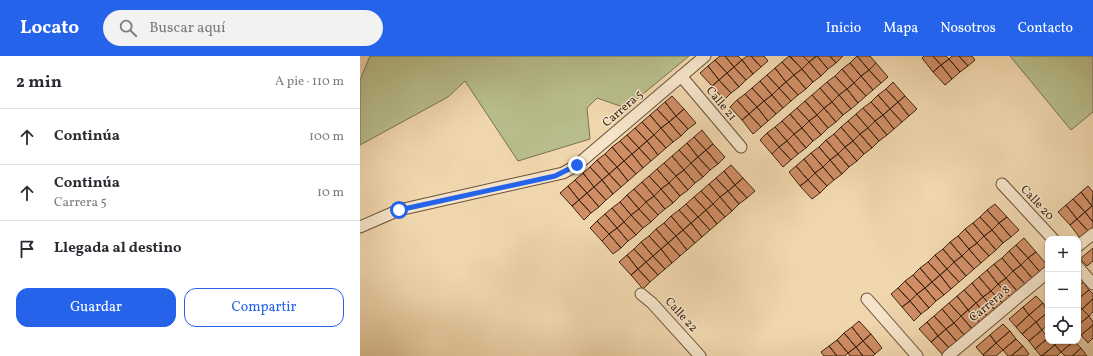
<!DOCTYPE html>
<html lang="es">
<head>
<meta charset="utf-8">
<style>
	body { margin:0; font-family:Vollkorn,serif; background:#f2f2f3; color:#2b2b33 }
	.controls { position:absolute; right:12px; bottom:12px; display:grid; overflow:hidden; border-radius:8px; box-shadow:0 1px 3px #0004 }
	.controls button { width:36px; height:36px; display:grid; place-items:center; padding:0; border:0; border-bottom:1px solid #e1e1e2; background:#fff; color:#2b2b33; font:20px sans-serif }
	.stop { position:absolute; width:12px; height:12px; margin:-9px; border:3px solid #2563eb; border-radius:50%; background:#fff }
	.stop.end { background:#2563eb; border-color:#fff; box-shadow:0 1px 4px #0008 }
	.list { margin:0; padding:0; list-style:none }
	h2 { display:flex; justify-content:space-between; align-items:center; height:52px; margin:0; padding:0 16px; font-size:17px }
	h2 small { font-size:13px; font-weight:400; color:#7c7c81 }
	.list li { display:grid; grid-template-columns:26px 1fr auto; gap:12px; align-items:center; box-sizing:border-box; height:56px; padding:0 16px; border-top:1px solid #e1e1e2 }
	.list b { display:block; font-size:15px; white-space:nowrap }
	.list p { margin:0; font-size:13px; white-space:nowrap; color:#7c7c81 }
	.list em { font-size:13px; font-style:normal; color:#7c7c81 }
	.actions { display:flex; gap:8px; padding:12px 16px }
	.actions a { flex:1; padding:9px 0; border:1px solid #2563eb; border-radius:12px; text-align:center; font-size:14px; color:#2563eb }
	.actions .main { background:#2563eb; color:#fff }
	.icon { flex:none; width:22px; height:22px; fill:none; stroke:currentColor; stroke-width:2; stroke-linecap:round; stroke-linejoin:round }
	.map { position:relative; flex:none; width:733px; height:300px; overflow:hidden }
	header { display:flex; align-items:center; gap:24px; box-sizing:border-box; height:56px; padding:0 20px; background:#2563eb; color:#fff }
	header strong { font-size:19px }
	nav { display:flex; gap:22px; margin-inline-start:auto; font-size:14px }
	.search { width:280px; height:36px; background:#f2f2f3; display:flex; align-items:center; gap:10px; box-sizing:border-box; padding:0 14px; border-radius:22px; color:#7c7c81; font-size:15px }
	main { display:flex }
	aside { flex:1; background:#fff }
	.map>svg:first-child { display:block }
	.green { fill:#b8be8b; stroke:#7a714e }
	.building { fill:#d08e66; stroke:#3c2410 }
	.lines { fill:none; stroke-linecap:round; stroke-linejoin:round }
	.minor-casing { stroke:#695037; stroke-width:13 }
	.minor { stroke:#f5e4ca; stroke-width:11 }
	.route { stroke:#2563eb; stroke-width:5 }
	.labels { text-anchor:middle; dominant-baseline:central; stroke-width:3; stroke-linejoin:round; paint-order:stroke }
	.street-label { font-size:12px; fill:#3c2410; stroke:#f5e4ca }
</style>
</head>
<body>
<header>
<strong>Locato</strong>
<div class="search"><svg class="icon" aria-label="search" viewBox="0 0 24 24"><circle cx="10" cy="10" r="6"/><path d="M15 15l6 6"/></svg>Buscar aquí</div>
<nav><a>Inicio</a><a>Mapa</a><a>Nosotros</a><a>Contacto</a></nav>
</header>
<main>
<aside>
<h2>2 min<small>A pie · 110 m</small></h2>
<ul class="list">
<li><svg class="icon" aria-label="ahead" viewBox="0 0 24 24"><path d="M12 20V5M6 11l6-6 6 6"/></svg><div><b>Continúa</b></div><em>100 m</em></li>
<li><svg class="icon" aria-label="ahead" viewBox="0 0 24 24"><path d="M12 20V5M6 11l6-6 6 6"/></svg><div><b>Continúa</b><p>Carrera 5</p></div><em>10 m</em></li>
<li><svg class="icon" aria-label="arrive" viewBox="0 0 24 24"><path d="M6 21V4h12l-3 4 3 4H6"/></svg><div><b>Llegada al destino</b></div></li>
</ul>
<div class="actions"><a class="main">Guardar</a><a>Compartir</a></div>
</aside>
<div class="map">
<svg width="733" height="300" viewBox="0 0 733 300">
	<rect width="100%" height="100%" fill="#f0d6ad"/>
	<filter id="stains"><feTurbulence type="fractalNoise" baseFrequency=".005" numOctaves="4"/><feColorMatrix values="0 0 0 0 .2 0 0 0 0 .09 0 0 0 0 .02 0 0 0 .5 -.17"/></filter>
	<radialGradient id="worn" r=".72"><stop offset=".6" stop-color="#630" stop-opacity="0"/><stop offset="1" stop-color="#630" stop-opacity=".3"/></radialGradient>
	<path class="green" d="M10 0H329L266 52 237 42 227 52 230 83 158 105 105 25 88 41 0 89V24Z
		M650 0H733V56L711 74Z"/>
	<path class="building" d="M360 0H365L374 11 367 17 355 4Z
		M365 0H378L382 4 374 11Z
		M387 0H391L401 11 393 18 382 4Z
		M391 0H404L408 5 401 11Z
		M429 0 442 13 434 19 422 6Z
		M430 0H443L449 6 442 13Z
		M443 0H456L449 6Z
		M457 0 468 13 461 20 449 6Z
		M457 0H470L476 7 468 13Z
		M470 0H483L476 7Z
		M497 0 509 14 501 20 490 7Z
		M497 0H510L516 7 509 14Z
		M564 0H573L581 9 573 16 562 2Z
		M573 0H586L589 3 581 9Z
		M592 0H599L608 10 600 16 589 3Z
		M599 0H612L615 4 608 10Z
		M589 3 600 16 592 23 581 9Z
		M355 4 367 17 359 24 348 10Z
		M382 4 393 18 386 24 374 11Z
		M422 6 434 19 426 26 415 12Z
		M449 6 461 20 453 26 442 13Z
		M490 7 501 20 494 27 482 13Z
		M516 7 528 21 521 27 509 14Z
		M581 9 592 23 585 29 573 16Z
		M348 10 359 24 352 30 340 17Z
		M374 11 386 24 379 31 367 17Z
		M415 12 426 26 419 32 407 19Z
		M442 13 453 26 446 33 434 19Z
		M482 13 494 27 487 33 475 20Z
		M509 14 521 27 513 34 501 20Z
		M367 17 379 31 371 37 359 24Z
		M407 19 419 32 412 39 400 25Z
		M434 19 446 33 438 39 426 26Z
		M475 20 487 33 479 39 467 26Z
		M501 20 513 34 506 40 494 27Z
		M359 24 371 37 364 44 352 30Z
		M400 25 412 39 404 45 392 32Z
		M426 26 438 39 431 45 419 32Z
		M467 26 479 39 472 46 460 32Z
		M533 26 545 40 538 46 526 33Z
		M494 27 506 40 498 47 487 33Z
		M392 32 404 45 397 51 385 38Z
		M419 32 431 45 423 52 412 39Z
		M460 32 472 46 464 52 452 39Z
		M487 33 498 47 491 53 479 39Z
		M526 33 538 46 530 53 518 39Z
		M385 38 397 51 389 58 377 44Z
		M412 39 423 52 416 58 404 45Z
		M452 39 464 52 457 59 445 45Z
		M479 39 491 53 483 59 472 46Z
		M518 39 530 53 523 59 511 46Z
		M312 40 324 53 316 60 305 46Z
		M545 40 557 53 549 60 538 46Z
		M377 44 389 58 382 64 370 51Z
		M404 45 416 58 408 65 397 51Z
		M445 45 457 59 449 65 437 52Z
		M305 46 316 60 309 66 297 53Z
		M472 46 483 59 476 66 464 52Z
		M511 46 523 59 515 65 503 52Z
		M538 46 549 60 542 66 530 53Z
		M397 51 408 65 401 71 389 58Z
		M437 52 449 65 442 72 430 58Z
		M464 52 476 66 468 72 457 59Z
		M503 52 515 65 508 72 496 58Z
		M297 53 309 66 301 72 290 59Z
		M324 53 336 67 328 73 316 60Z
		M530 53 542 66 534 73 523 59Z
		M389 58 401 71 393 78 382 64Z
		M430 58 442 72 434 78 422 65Z
		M496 58 508 72 500 78 488 65Z
		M290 59 301 72 294 79 282 66Z
		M457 59 468 72 461 79 449 65Z
		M523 59 534 73 527 79 515 65Z
		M316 60 328 73 321 80 309 66Z
		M422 65 434 78 427 85 415 71Z
		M449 65 461 79 453 85 442 72Z
		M488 65 500 78 493 85 481 71Z
		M515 65 527 79 519 85 508 72Z
		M282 66 294 79 287 85 275 72Z
		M309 66 321 80 313 86 301 72Z
		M415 71 427 85 419 91 407 77Z
		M481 71 493 85 485 91 474 78Z
		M275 72 287 85 279 92 267 79Z
		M301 72 313 86 306 92 294 79Z
		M442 72 453 85 446 92 434 78Z
		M508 72 519 85 512 92 500 78Z
		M342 74 353 88 346 94 334 81Z
		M407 77 419 91 412 98 400 84Z
		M434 78 446 92 438 98 427 85Z
		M474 78 485 91 478 98 466 84Z
		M500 78 512 92 504 98 493 85Z
		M267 79 279 92 272 98 260 85Z
		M294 79 306 92 298 99 287 85Z
		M334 81 346 94 338 101 327 87Z
		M466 84 478 98 470 104 459 91Z
		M260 85 272 98 264 105 252 91Z
		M287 85 298 99 291 105 279 92Z
		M427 85 438 98 431 104 419 91Z
		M493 85 504 98 497 105 485 91Z
		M327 87 338 101 331 107 319 94Z
		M353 88 365 101 358 108 346 94Z
		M252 91 264 105 257 111 245 98Z
		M419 91 431 104 423 111 412 98Z
		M459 91 470 104 463 111 451 97Z
		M485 91 497 105 489 111 478 98Z
		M279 92 291 105 283 112 272 98Z
		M319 94 331 107 324 114 312 100Z
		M346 94 358 108 350 114 338 101Z
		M451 97 463 111 455 117 444 103Z
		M245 98 257 111 249 118 237 104Z
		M272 98 283 112 276 118 264 105Z
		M478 98 489 111 482 118 470 104Z
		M312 100 324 114 316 120 304 107Z
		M338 101 350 114 343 121 331 107Z
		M444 103 455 117 448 124 436 110Z
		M237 104 249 118 242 124 230 111Z
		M470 104 482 118 474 124 463 111Z
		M264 105 276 118 268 125 257 111Z
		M304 107 316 120 309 127 297 113Z
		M331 107 343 121 335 127 324 114Z
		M371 109 383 122 375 129 364 115Z
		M436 110 448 124 440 130 429 116Z
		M230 111 242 124 234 131 223 117Z
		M257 111 268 125 261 131 249 118Z
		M463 111 474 124 467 130 455 117Z
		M297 113 309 127 301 133 289 120Z
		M324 114 335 127 328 134 316 120Z
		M364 115 375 129 368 135 356 122Z
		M223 117 234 131 227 137 215 124Z
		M455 117 467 130 460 137 448 124Z
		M249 118 261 131 253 138 242 124Z
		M289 120 301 133 294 140 282 126Z
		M316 120 328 134 320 140 309 127Z
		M356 122 368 135 360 141 349 128Z
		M383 122 395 135 387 142 375 129Z
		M215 124 227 137 219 144 208 130Z
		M242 124 253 138 246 144 234 131Z
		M448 124 460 137 452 143 440 130Z
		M282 126 294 140 286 146 274 133Z
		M309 127 320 140 313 147 301 133Z
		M349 128 360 141 353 148 341 135Z
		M375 129 387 142 379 148 368 135Z
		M208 130 219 144 212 150 200 137Z
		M728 130 733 136 732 150 721 136Z
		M234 131 246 144 239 151 227 137Z
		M274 133 286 146 279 153 267 139Z
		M301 133 313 147 305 153 294 140Z
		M341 135 353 148 346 154 334 141Z
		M368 135 379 148 372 155 360 141Z
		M721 136 732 150 725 156 713 143Z
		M227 137 239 151 231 157 219 144Z
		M267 139 279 153 271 159 260 146Z
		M294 140 305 153 298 159 286 146Z
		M334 141 346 154 338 161 326 148Z
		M360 141 372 155 365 161 353 148Z
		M713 143 725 156 717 163 706 149Z
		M219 144 231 157 224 164 212 150Z
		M260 146 271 159 264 166 252 152Z
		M286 146 298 159 291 166 279 153Z
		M326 148 338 161 331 167 319 154Z
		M353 148 365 161 357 168 346 154Z
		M635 148 647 161 639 167 627 154Z
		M706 149 717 163 710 169 698 156Z
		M732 150 733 151V166L725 156Z
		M252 152 264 166 257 172 245 158Z
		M279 153 291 166 283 172 271 159Z
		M319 154 331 167 323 174 311 160Z
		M346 154 357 168 350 174 338 161Z
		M627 154 639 167 632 174 620 161Z
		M725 156 733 166V173L729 176 717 163Z
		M245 158 257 172 249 178 237 165Z
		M271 159 283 172 276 179 264 166Z
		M311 160 323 174 316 180 304 167Z
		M338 161 350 174 342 181 331 167Z
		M620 161 632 174 624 180 613 167Z
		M647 161 659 174 651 181 639 167Z
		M717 163 729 176 721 183 710 169Z
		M237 165 249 178 242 185 230 172Z
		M264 166 276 179 268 185 257 172Z
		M304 167 316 180 308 187 296 173Z
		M331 167 342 181 335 187 323 174Z
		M613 167 624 180 617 187 605 173Z
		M639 167 651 181 643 187 632 174Z
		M257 172 268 185 261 192 249 178Z
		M296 173 308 187 301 193 289 180Z
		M605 173 617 187 609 193 598 180Z
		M323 174 335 187 327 194 316 180Z
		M632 174 643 187 636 194 624 180Z
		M249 178 261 192 253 198 242 185Z
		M289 180 301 193 293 200 281 186Z
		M316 180 327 194 320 200 308 187Z
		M598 180 609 193 602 200 590 186Z
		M624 180 636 194 629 200 617 187Z
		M664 182 676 196 668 202 656 189Z
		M281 186 293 200 286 206 274 193Z
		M590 186 602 200 594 206 583 193Z
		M308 187 320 200 312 207 301 193Z
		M617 187 629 200 621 207 609 193Z
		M656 189 668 202 661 209 649 195Z
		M733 192V205L727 210 720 203Z
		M274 193 286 206 278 213 267 199Z
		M301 193 312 207 305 213 293 200Z
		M583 193 594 206 587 213 575 199Z
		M609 193 621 207 614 213 602 200Z
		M649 195 661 209 653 215 642 202Z
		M676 196 687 209 680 216 668 202Z
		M267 199 278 213 271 219 259 206Z
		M575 199 587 213 580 219 568 206Z
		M293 200 305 213 298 219 286 206Z
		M602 200 614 213 606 220 594 206Z
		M642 202 653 215 646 222 634 208Z
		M668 202 680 216 672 222 661 209Z
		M286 206 298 219 290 226 278 213Z
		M568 206 580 219 572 226 560 212Z
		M594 206 606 220 599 226 587 213Z
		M634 208 646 222 638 228 627 214Z
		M661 209 672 222 665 228 653 215Z
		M560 212 572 226 565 232 553 219Z
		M278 213 290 226 283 233 271 219Z
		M587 213 599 226 591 233 580 219Z
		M627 214 638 228 631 235 619 221Z
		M653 215 665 228 657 235 646 222Z
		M553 219 565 232 557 238 545 225Z
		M580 219 591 233 584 239 572 226Z
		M619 221 631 235 623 241 612 227Z
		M646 222 657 235 650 241 638 228Z
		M545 225 557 238 550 245 538 232Z
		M572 226 584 239 576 245 565 232Z
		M723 226 729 234 718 243V230Z
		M612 227 623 241 616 247 604 234Z
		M638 228 650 241 643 248 631 235Z
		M538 232 550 245 542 251 531 238Z
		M565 232 576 245 569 252 557 238Z
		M604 234 616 247 608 254 597 240Z
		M729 234 733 238V243L722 253 718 248V243Z
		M631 235 643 248 635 254 623 241Z
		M557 238 569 252 561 258 550 245Z
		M597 240 608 254 601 260 589 247Z
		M676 240 683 247 669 259 663 251Z
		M623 241 635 254 628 261 616 247Z
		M733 243V256L729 260 722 253Z
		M550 245 561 258 554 265 542 251Z
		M589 247 601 260 594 267 582 253Z
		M616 247 628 261 620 267 608 254Z
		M683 247 688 256 676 266 669 259Z
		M663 251 669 259 656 271 649 263Z
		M582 253 594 267 586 273 574 260Z
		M722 253 729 260 718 269V256Z
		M608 254 620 267 613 274 601 260Z
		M688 256V269L682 274 676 266Z
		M669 259 676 266 662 278 656 271Z
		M574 260 586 273 578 280 567 266Z
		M601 260 613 274 605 280 594 267Z
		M729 260 733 266V269L721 279 718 276V269Z
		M499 265 511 278 503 285 492 271Z
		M567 266 578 280 571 286 559 273Z
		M676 266 682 274 669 285 662 278Z
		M594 267 605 280 598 287 586 273Z
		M643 268 650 275 636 287 630 279Z
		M733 269V282L728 287 721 279Z
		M492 271 503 285 496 291 484 277Z
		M586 273 598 287 590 293 578 280Z
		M682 274 688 282 675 293 669 285Z
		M650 275 656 283 643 294 636 287Z
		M484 277 496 291 488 297 477 284Z
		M511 278 522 292 515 298 503 285Z
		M630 279 636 287 623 299 616 291Z
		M578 280 590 293 583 299 571 286Z
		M688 282V285H692L695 289 681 300 675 293Z
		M656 283 663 290 651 300H648L643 294Z
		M477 284 488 297 485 300H477L469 290Z
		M503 285 515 298 513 300H503L496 291Z
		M699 285H714L701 296 695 289Z
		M714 285 721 292 712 300H705L701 296Z
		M636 287 643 294 636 300H624L623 299Z
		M695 289 701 296 697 300H682Z
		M469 290 477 300H464L461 296Z
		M663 290 669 298 666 300H651Z
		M496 291 503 300H490L488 297Z
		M721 292 727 300H712Z"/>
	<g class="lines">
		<defs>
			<path id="minor" d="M321 20 381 91
				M642 128 693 183
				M0 171 39 154 203 117 217 109 345 0
				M718 190 733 178
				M718 211 733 228
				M281 238 292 247 340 300
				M507 243 557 300
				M588 300 688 216"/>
		</defs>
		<use href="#minor" class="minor-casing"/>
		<use href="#minor" class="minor"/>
	</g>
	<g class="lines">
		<path class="route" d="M39 154 195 120 217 109"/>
	</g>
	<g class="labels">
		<g class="street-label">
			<text transform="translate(361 48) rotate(50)">Calle 21</text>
			<text transform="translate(263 53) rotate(-41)">Carrera 5</text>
			<text transform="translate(677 147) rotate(47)">Calle 20</text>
			<text transform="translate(630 248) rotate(-40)">Carrera 8</text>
			<text transform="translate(321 259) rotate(48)">Calle 22</text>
		</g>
	</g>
	<rect width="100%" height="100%" filter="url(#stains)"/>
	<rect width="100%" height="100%" fill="url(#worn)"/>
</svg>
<div class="controls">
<button>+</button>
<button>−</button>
<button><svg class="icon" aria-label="locate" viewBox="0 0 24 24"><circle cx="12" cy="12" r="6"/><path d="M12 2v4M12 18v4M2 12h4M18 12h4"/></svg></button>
</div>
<div class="stop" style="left:39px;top:154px"></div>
<div class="stop end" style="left:217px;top:109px"></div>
</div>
</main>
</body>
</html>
